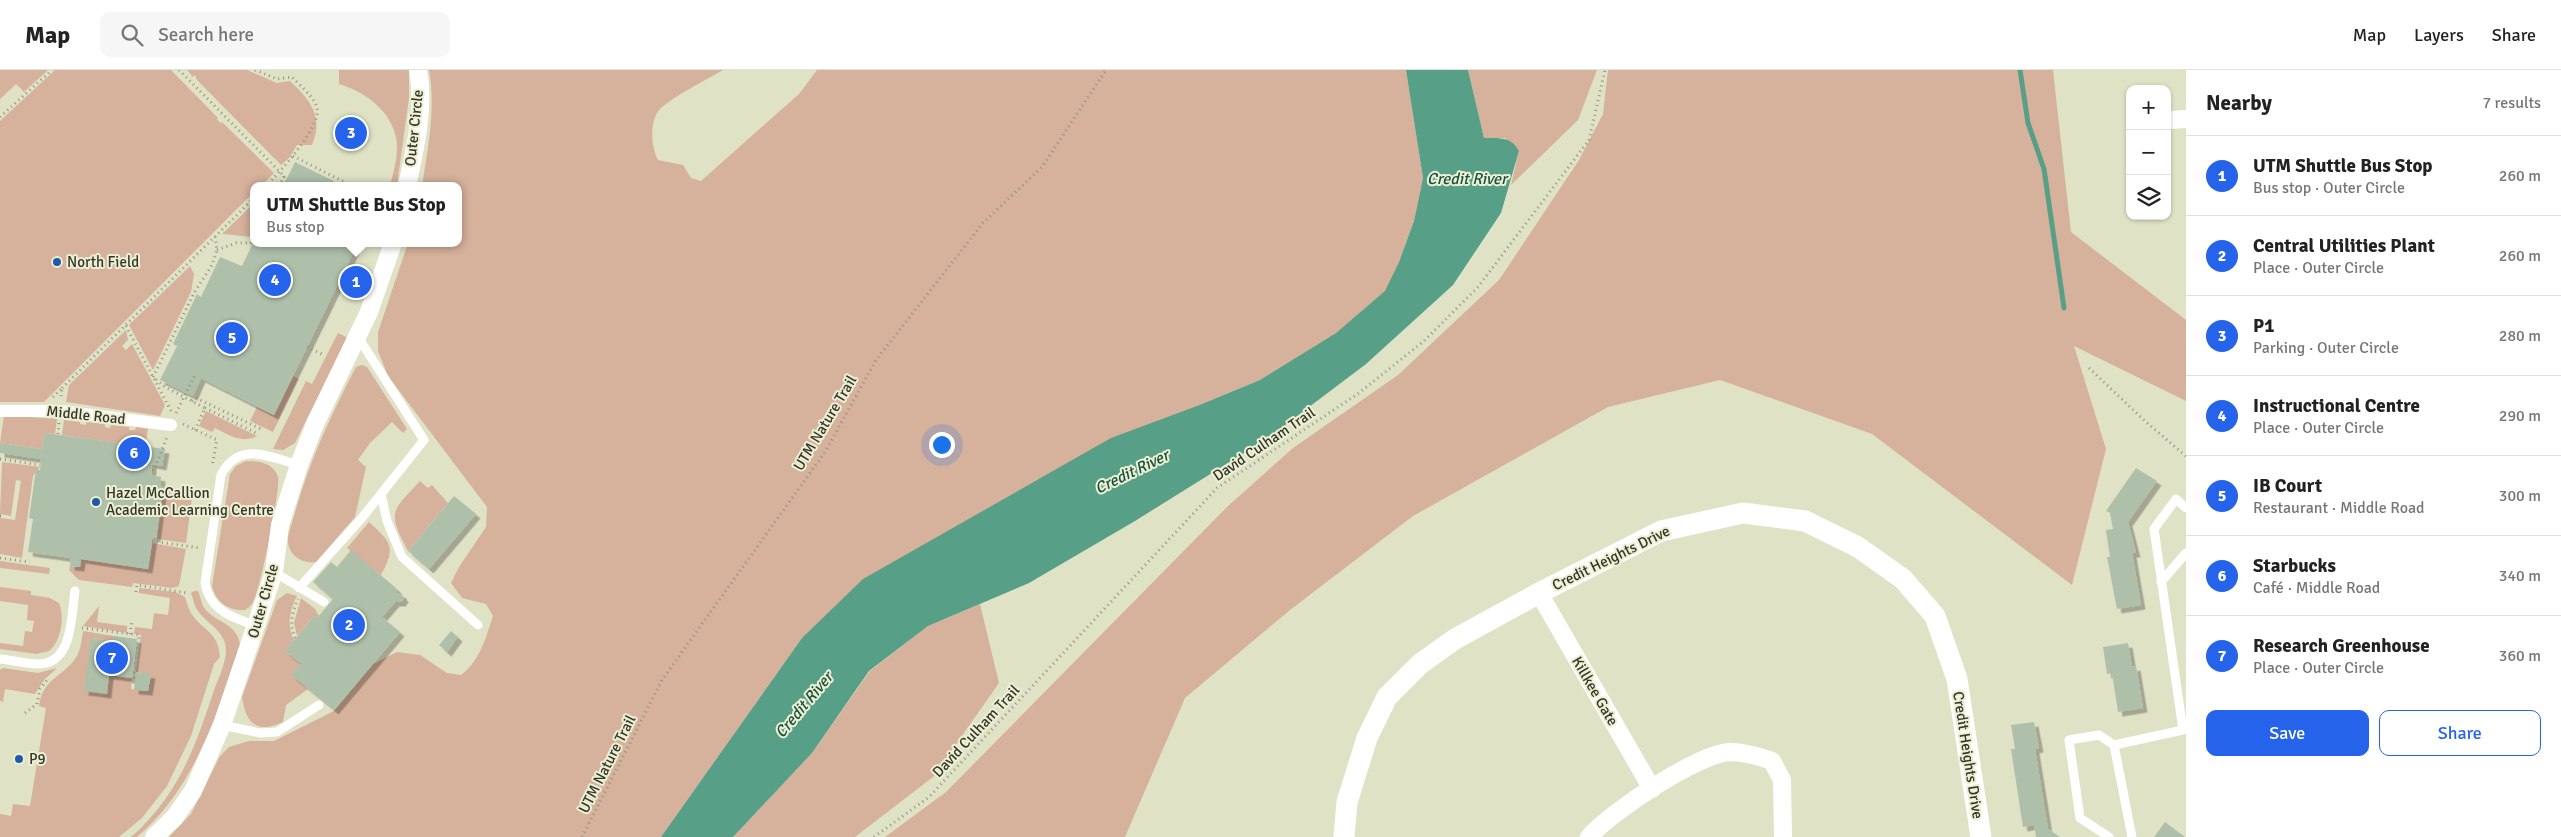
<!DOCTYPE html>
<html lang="en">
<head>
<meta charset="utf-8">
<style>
	body { margin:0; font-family:Signika,sans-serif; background:#f6f6f6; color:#222 }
	.controls { position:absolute; right:15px; top:15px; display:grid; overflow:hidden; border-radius:10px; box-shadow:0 1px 4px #0004 }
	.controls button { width:45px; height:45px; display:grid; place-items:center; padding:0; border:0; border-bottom:1px solid #e0e0e0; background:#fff; color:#222; font:25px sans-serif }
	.you { position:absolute; left:941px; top:374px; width:18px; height:18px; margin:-12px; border:4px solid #fff; border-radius:50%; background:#1a73e8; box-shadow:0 0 0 8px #1a73e833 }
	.badge { display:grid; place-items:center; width:32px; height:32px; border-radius:50%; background:#2563eb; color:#fff; font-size:16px; font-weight:700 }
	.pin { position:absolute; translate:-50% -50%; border:2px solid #fff; box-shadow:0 1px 5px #0006 }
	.popup { position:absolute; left:250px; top:112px; width:212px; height:65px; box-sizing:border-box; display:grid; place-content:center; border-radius:10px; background:#fff; filter:drop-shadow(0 1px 4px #0005); font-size:16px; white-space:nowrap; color:#767676 }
	.popup b { font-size:19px; color:#222 }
	.popup::after { content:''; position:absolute; left:50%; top:100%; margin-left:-10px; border:10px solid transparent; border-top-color:#fff }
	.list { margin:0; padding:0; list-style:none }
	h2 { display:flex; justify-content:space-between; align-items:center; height:65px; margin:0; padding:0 20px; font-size:21px }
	h2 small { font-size:16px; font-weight:400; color:#767676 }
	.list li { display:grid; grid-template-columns:32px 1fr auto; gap:15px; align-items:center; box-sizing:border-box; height:80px; padding:0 20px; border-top:1px solid #e0e0e0 }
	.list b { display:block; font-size:19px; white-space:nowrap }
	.list p { margin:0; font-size:16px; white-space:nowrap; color:#767676 }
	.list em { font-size:16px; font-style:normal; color:#767676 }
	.actions { display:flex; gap:10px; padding:15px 20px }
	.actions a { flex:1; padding:11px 0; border:1px solid #2563eb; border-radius:10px; text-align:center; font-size:18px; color:#2563eb }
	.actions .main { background:#2563eb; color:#fff }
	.icon { flex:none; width:28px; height:28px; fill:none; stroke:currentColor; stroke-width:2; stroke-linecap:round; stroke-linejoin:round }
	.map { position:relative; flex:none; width:2186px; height:767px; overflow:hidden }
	header { display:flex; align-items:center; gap:30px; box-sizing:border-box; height:70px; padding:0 25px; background:#fff; border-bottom:1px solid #e0e0e0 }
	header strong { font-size:24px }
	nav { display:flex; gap:28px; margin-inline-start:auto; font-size:18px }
	.search { width:350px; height:45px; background:#f6f6f6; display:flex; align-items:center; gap:12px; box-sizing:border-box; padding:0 18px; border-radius:10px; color:#767676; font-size:19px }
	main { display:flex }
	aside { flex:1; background:#fff }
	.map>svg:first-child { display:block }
	.green { fill:#d6b19b }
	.water { fill:#579f87 }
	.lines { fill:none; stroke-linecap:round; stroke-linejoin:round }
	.stream { stroke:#579f87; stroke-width:5 }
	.building { fill:#aec0aa; filter:url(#shadow) }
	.path { stroke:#91937f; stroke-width:3; stroke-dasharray:1 4; stroke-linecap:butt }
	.service { stroke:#fff; stroke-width:9 }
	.pedestrian { stroke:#fff; stroke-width:12 }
	.minor { stroke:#fff; stroke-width:18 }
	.tertiary { stroke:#fff; stroke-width:21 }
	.poi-dot { fill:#1e5aab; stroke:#edefd3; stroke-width:2 }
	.labels { text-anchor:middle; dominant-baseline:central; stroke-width:4; stroke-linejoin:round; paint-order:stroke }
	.street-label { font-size:15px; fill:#35362b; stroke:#edefd3 }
	.poi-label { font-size:15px; fill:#35362b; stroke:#edefd3; text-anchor:start }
	.water-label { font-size:16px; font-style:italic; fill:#165140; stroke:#edefd3 }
</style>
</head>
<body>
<header>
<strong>Map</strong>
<div class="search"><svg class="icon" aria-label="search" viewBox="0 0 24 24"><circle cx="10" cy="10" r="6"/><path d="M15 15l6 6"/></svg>Search here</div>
<nav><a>Map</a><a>Layers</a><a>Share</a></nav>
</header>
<main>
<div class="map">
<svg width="2186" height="767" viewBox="0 0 2186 767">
	<defs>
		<filter id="shadow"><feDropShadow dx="4.5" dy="4.5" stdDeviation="0" flood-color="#0004"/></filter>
	</defs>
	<rect width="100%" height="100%" fill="#e0e2c6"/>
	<path class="green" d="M0 0H48L24 22 16 14 0 29Z
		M55 0H171L218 48 217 49 220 53 222 52 274 103 261 116H254L253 123 44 332H0V51Z
		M187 0H247L277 13 290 11C310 30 324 46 312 75H297L290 87 281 95 197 10 195 5 193 7Z
		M339 0H409V28L397 116H390C393 104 397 90 397 78 397 45 367 22 339 14Z
		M429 0H723C706 10 674 26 660 39 649 51 651 77 658 90L683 95 691 108 701 111 799 24 817 0H1406L1423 108 1414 151 1399 192 1386 221 1336 263 1260 310 1197 336 802 568 661 767H169L191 744 220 686 229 677 249 671H274L334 641 373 594 397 582 420 585 447 603 461 605C480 591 486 567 493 546L486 534 462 528 451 513 459 497 486 457 487 437 388 306 378 281V262L408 173H458V116H422C428 77 436 39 429 0Z
		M1468 0H1597L1578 50 1511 115 1519 81 1505 68H1484Z
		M1608 0H2053L2071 162 2186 250V331L2074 276 2106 379 2072 515 1872 364 1720 310 1608 337 1413 446 1290 540 1185 628 1125 767H885L946 722 1228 436 1293 378 1398 305 1499 210 1579 90 1603 44Z
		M253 134 252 167 222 164Z
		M190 196 194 204 191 222 153 300 129 255Z
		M126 260 128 270 122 276 126 280 132 274 165 335 160 346 66 332 69 315Z
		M338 263 346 267V270L295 373 283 380 273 379 306 311 312 314Z
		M362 295 367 297 407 359 403 363 392 352 370 373 358 390 366 397 355 447 316 492C303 494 289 486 288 472 287 465 292 454 294 446 309 392 330 347 356 297Z
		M293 306 299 309 273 362 250 351 257 337 274 345Z
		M206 341 257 366C241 374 229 365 215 358L212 362 199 356Z
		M4 345 57 349 55 364 45 363 42 379 0 373Z
		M64 350 80 352V354L86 355V352L105 354V357L110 358 111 355 129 357V360H135L136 357 148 359 145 377 62 365Z
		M246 391C258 391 274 393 278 407 281 418 260 521 253 532 252 535 248 538 245 540 228 541 216 532 212 516L230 404 236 396Z
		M2 392 40 397 33 406 22 488 0 484V448L15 450 21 411 16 410 11 446 0 444Z
		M420 411 428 418 432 415 448 433 408 481C387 442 391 442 420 411Z
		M172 417 192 428 186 473 157 469 163 424H167Z
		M369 452C392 473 396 477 381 505L347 478Z
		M152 473 186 479 179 516 172 518 133 513 132 517 79 510 69 500 70 496 80 497 81 489 148 499Z
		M0 491 50 498 49 504 0 498Z
		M0 517 31 521V525L50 528 59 533C65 547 61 571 49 581L36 584 0 579V573L23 576 25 561 32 562 34 551 27 550 28 535 0 531Z
		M139 518 175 522 185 527C187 533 189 541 193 546 206 563 218 562 220 587L214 594 191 666 167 716 142 748 119 767H0V744L11 746 13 734 30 736 46 638 39 636C43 606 66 607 78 584 81 577 82 568 83 561L114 566 113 571 91 568 106 624 109 605 132 608 131 619 148 621 151 605 136 602 141 565 134 564 135 557 152 559 154 543 168 545 170 528 139 523Z
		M194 521H198C200 525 201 531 203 536 213 553 236 551 240 574 218 643 194 719 137 767H131C178 726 195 678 214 620 219 606 229 588 225 573 220 557 203 551 196 538 194 534 193 528 191 523Z
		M287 523 297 526C290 538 286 557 294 570L285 581 301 594 292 604 308 619 286 635 283 652C257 664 246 654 242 627L277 530Z
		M301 528 315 539 319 546 317 548 314 546 297 566 294 553Z
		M980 534 999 613 933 707 855 767H733L812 683 870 601 928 556Z
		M99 536 97 552 127 556V563L83 556Z
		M3 598 38 603 57 598 44 610 35 624 5 619 3 632 0 631V600Z"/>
	<path class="water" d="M1406 0H1468L1484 68C1499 68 1511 66 1519 81L1501 143 1453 215 1366 294 1268 368 1135 451 1029 513 928 556 869 601 812 683 733 767H661L802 568 863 509 1111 368 1197 336 1260 310 1336 263 1385 221 1399 192 1414 151 1423 108Z"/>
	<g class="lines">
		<path class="stream" d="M2020 0 2028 53 2044 99 2064 238"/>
	</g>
	<path class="building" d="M295 92 334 111 332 116H283Z
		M253 173H358L274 345 201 308 193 326 160 310 177 276 173 274 197 224 201 227 220 187 242 196Z
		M45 363 165 379 162 396 152 394V400L151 405 161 407 160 416H163L156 468 153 467 148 499 81 489 80 497 70 496 71 488 28 482 33 449 29 448 35 406 36 400H40L41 389 0 383V373L42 379Z
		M2136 398 2157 411 2128 452 2136 483H2132L2141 535 2117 539 2107 487H2110L2106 460 2113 459 2110 443 2106 441Z
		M454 426 476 444 429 499 408 481Z
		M351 480 397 519 396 523H401L404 528 401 532H395L382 547 400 562 334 640 291 605 301 594 285 581 314 546 317 548 333 529 313 512 331 492 337 497Z
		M451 561 458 567 447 582 439 575Z
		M114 566 137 569 132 608 109 605 107 624 84 621 91 568 113 571Z
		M2128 573 2132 597 2136 596 2143 638 2118 642 2112 603 2107 604 2103 577Z
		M136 602 151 604 148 621 134 620Z
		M2034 652 2039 678 2035 679 2048 759 2060 767H2036L2034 755 2023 757 2011 679H2015L2011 655Z
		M2165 752 2185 767H2154Z"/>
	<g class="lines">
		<path class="path" d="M179 0 284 106 286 116
			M255 0 277 9 292 7C300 16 314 26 317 38 322 56 279 103 266 116
			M0 47 52 0
			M293 86 348 114 347 116
			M279 116 284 106
			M217 180 236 173H251L254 168
			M126 256 171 341
			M307 277 324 285
			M2089 298 2146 352 2186 386
			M62 318 254 128
			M53 327 62 318 61 329
			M192 331 196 328 261 359
			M205 338 258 364
			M176 343 195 305
			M183 354 217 370 212 396
			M195 360 205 338 165 317 153 307 194 223 212 195 217 180 215 166
			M58 364 59 353
			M0 389 40 395
			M152 400H154L167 367
			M0 446H1
			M152 471 200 478
			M0 488 30 492
			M136 522 137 515 187 523
			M82 558 139 565 133 617
			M130 564 132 552
			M295 568C289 555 292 542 298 529
			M25 643 37 634 40 619 48 609
			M582 767 662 610 825 382 876 290 983 153 1042 97 1106 0
			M874 767 929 727 1217 418 1359 323 1424 271 1478 217 1589 70 1605 0"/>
		<path class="service" d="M381 424 387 451 402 487 478 555
			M274 502 324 532
			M2161 512 2186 483
			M299 518 361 449 424 370 358 267
			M257 556C233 548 210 541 205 513L221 405C239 370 269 387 299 395
			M0 589C12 590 26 594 39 594 73 593 71 547 75 521
			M222 655 260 663 277 662 319 635
			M2109 767 2080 748 2069 670 2099 665 2114 675
			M2132 767 2114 675 2183 660 2154 459 2176 429 2186 438"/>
		<path class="pedestrian" d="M0 341H60L171 355"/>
		<path class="minor" d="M2171 50 2186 49
			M407 116C415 80 425 37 418 0
			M1539 523 1652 719
			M154 767 174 748 193 721 222 655 274 502 280 455 299 395 315 354 369 242 393 173
			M1589 767C1611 742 1697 684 1730 682 1745 682 1758 686 1772 691L1782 710 1783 767"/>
		<path class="tertiary" d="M1344 767 1347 732 1367 668 1387 627 1420 594 1455 569 1539 523 1661 461 1743 443 1805 451 1858 477 1903 509 1935 546 1957 609 1981 767"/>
	</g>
	<g class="poi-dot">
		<circle cx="57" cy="192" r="5"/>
		<circle cx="96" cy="432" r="5"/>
		<circle cx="19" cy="689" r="5"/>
	</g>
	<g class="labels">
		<g class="street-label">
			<text transform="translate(414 58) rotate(-84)">Outer Circle</text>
			<text transform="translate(86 345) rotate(6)">Middle Road</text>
			<text transform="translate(825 353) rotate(-59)">UTM Nature Trail</text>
			<text transform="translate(1264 374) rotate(-34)">David Culham Trail</text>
			<text transform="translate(1611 488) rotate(-26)">Credit Heights Drive</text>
			<text transform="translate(263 531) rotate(-74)">Outer Circle</text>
			<text transform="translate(1595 621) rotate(60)">Killkee Gate</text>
			<text transform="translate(976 661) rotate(-47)">David Culham Trail</text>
			<text transform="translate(1968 685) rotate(81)">Credit Heights Drive</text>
			<text transform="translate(607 694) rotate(-63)">UTM Nature Trail</text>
		</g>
		<g class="poi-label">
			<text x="67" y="192">North Field</text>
			<text x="106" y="423">Hazel McCallion<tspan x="106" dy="17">Academic Learning Centre</tspan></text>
			<text x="29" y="689">P9</text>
		</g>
		<g class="water-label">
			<text x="1467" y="109">Credit River</text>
			<text transform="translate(1132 402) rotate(-26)">Credit River</text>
			<text transform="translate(804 635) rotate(-50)">Credit River</text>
		</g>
	</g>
</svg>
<div class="controls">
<button>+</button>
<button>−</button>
<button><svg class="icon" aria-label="layers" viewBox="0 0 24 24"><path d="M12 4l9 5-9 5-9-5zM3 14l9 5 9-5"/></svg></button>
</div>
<div class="you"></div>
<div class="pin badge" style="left:356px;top:212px">1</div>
<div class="popup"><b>UTM Shuttle Bus Stop</b>Bus stop</div>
<div class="pin badge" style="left:349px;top:555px">2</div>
<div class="pin badge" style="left:351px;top:63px">3</div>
<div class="pin badge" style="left:275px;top:210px">4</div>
<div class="pin badge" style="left:232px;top:268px">5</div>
<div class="pin badge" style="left:134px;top:383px">6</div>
<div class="pin badge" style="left:112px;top:588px">7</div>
</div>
<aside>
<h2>Nearby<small>7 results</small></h2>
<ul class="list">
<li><span class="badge">1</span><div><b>UTM Shuttle Bus Stop</b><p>Bus stop · Outer Circle</p></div><em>260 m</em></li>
<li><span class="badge">2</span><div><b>Central Utilities Plant</b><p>Place · Outer Circle</p></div><em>260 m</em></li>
<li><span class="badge">3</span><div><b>P1</b><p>Parking · Outer Circle</p></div><em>280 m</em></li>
<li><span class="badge">4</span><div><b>Instructional Centre</b><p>Place · Outer Circle</p></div><em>290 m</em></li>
<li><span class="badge">5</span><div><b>IB Court</b><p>Restaurant · Middle Road</p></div><em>300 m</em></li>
<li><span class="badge">6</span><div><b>Starbucks</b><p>Café · Middle Road</p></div><em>340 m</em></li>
<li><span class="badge">7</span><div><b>Research Greenhouse</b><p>Place · Outer Circle</p></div><em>360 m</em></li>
</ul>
<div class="actions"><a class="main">Save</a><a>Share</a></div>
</aside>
</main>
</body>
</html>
